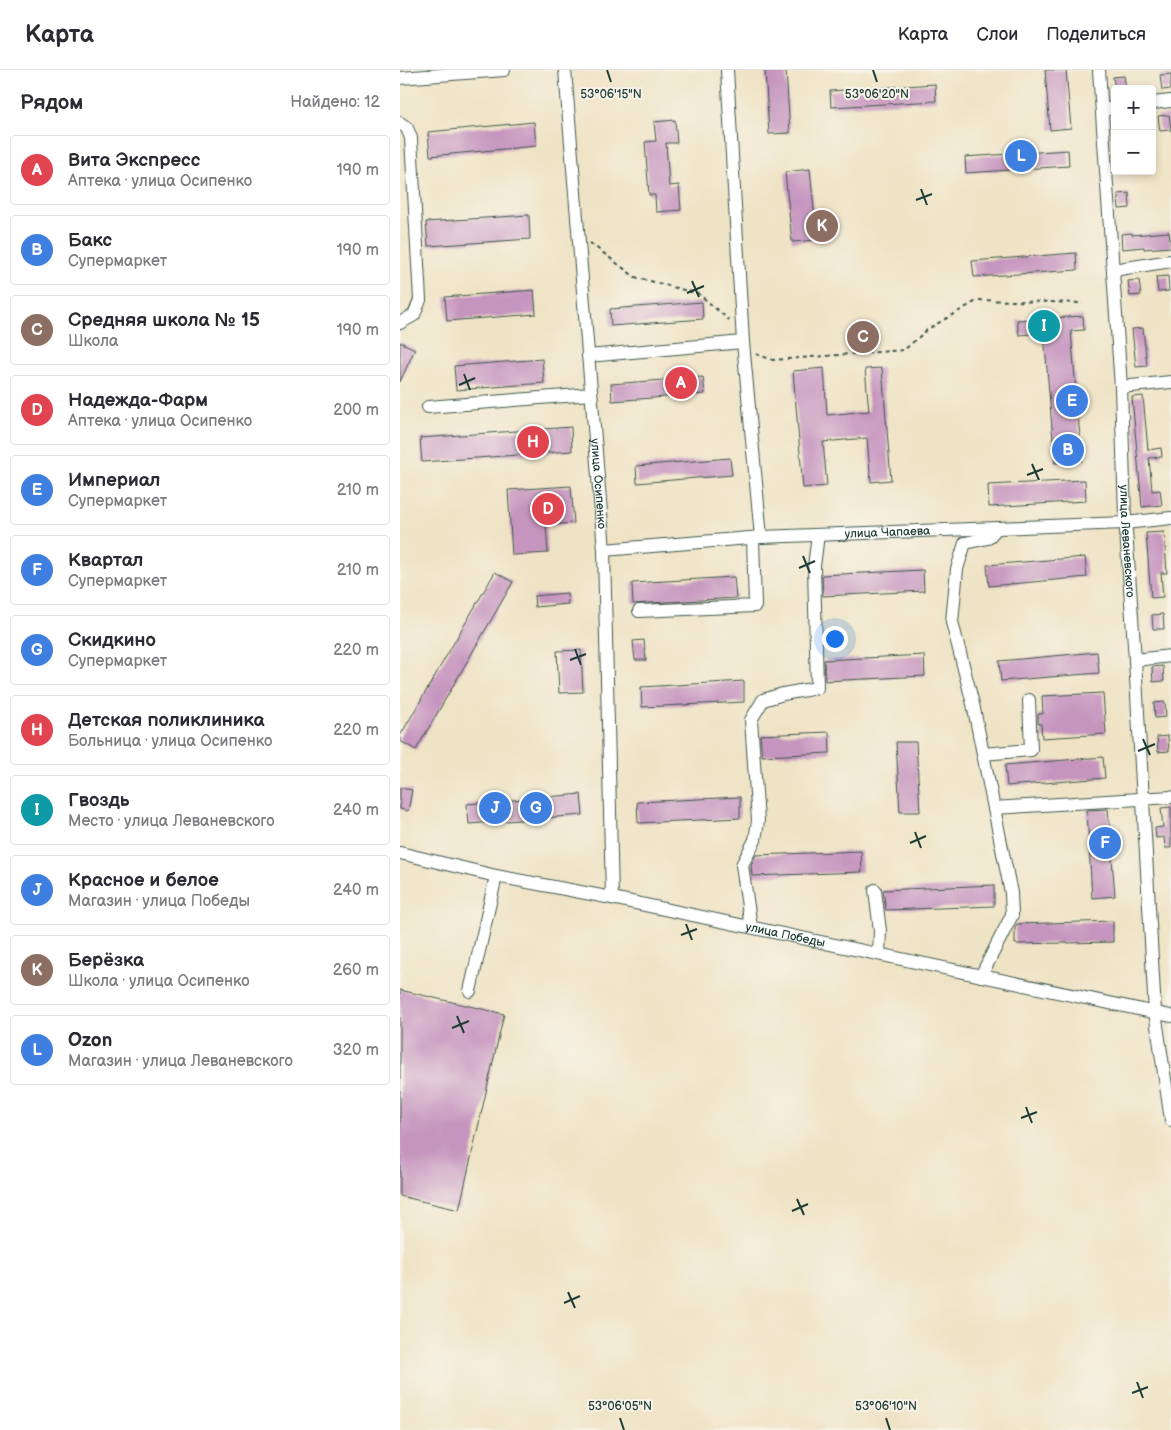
<!DOCTYPE html>
<html lang="ru">
<head>
<meta charset="utf-8">
<style>
	body { margin:0; font-family:"Balsamiq Sans",sans-serif; background:#f7f7f7; color:#2b2b33 }
	.controls { position:absolute; right:15px; top:15px; display:grid; overflow:hidden; border-radius:5px; box-shadow:0 2px 8px #0003 }
	.controls button { width:45px; height:45px; display:grid; place-items:center; padding:0; border:0; border-bottom:1px solid #e1e1e2; background:#fff; color:#2b2b33; font:25px sans-serif }
	.you { position:absolute; left:434px; top:568px; width:18px; height:18px; margin:-12px; border:4px solid #fff; border-radius:50%; background:#1a73e8; box-shadow:0 0 0 8px #1a73e833 }
	.badge { display:grid; place-items:center; width:32px; height:32px; border-radius:50%; background:#111827; color:#fff; font-size:16px; font-weight:700 }
	.pin { position:absolute; translate:-50% -50%; border:2px solid #fff; box-shadow:0 1px 5px #0006 }
	.list { margin:0; padding:0; list-style:none }
	h2 { display:flex; justify-content:space-between; align-items:center; height:65px; margin:0; padding:0 20px; font-size:21px }
	h2 small { font-size:16px; font-weight:400; color:#7c7c81 }
	.list li { display:grid; grid-template-columns:32px 1fr auto; gap:15px; align-items:center; box-sizing:border-box; height:70px; margin:0 10px 10px; padding:0 10px; border:1px solid #e1e1e2; border-radius:5px }
	.list b { display:block; font-size:19px; white-space:nowrap }
	.list p { margin:0; font-size:16px; white-space:nowrap; color:#7c7c81 }
	.list em { font-size:16px; font-style:normal; color:#7c7c81 }
	.map { position:relative; flex:none; width:771px; height:1360px; overflow:hidden }
	header { display:flex; align-items:center; gap:30px; box-sizing:border-box; height:70px; padding:0 25px; background:#fff; border-bottom:1px solid #e1e1e2 }
	header strong { font-size:24px }
	nav { display:flex; gap:28px; margin-inline-start:auto; font-size:18px }
	main { display:flex }
	aside { flex:1; background:#fff }
	.map>svg:first-child { display:block }
	.building { fill:#c695bf }
	.lines { fill:none; stroke-linecap:round; stroke-linejoin:round }
	.minor-casing { stroke:#3e564a; stroke-width:14 }
	.path { stroke:#3e564a; stroke-width:2; stroke-dasharray:4 4; stroke-linecap:butt }
	.minor { stroke:#fff; stroke-width:12 }
	.ticks { fill:none; stroke:#1f3d34; stroke-width:2 }
	.labels { text-anchor:middle; dominant-baseline:central; stroke-width:4; stroke-linejoin:round; paint-order:stroke }
	.street-label { font-size:12px; fill:#1f3d34; stroke:#f7f3e8 }
	.ticks-label { font-size:12px; text-anchor:middle; fill:#1f3d34; stroke:#f7f3e8; stroke-width:4; stroke-linejoin:round; paint-order:stroke }
</style>
</head>
<body>
<header>
<strong>Карта</strong>
<nav><a>Карта</a><a>Слои</a><a>Поделиться</a></nav>
</header>
<main>
<aside>
<h2>Рядом<small>Найдено: 12</small></h2>
<ul class="list">
<li><span class="badge" style="background:#e0444e">A</span><div><b>Вита Экспресс</b><p>Аптека · улица Осипенко</p></div><em>190 m</em></li>
<li><span class="badge" style="background:#3f7fe0">B</span><div><b>Бакс</b><p>Супермаркет</p></div><em>190 m</em></li>
<li><span class="badge" style="background:#8d6e63">C</span><div><b>Средняя школа № 15</b><p>Школа</p></div><em>190 m</em></li>
<li><span class="badge" style="background:#e0444e">D</span><div><b>Надежда-Фарм</b><p>Аптека · улица Осипенко</p></div><em>200 m</em></li>
<li><span class="badge" style="background:#3f7fe0">E</span><div><b>Империал</b><p>Супермаркет</p></div><em>210 m</em></li>
<li><span class="badge" style="background:#3f7fe0">F</span><div><b>Квартал</b><p>Супермаркет</p></div><em>210 m</em></li>
<li><span class="badge" style="background:#3f7fe0">G</span><div><b>Скидкино</b><p>Супермаркет</p></div><em>220 m</em></li>
<li><span class="badge" style="background:#e0444e">H</span><div><b>Детская поликлиника</b><p>Больница · улица Осипенко</p></div><em>220 m</em></li>
<li><span class="badge" style="background:#0f9aa8">I</span><div><b>Гвоздь</b><p>Место · улица Леваневского</p></div><em>240 m</em></li>
<li><span class="badge" style="background:#3f7fe0">J</span><div><b>Красное и белое</b><p>Магазин · улица Победы</p></div><em>240 m</em></li>
<li><span class="badge" style="background:#8d6e63">K</span><div><b>Берёзка</b><p>Школа · улица Осипенко</p></div><em>260 m</em></li>
<li><span class="badge" style="background:#3f7fe0">L</span><div><b>Ozon</b><p>Магазин · улица Леваневского</p></div><em>320 m</em></li>
</ul>
</aside>
<div class="map">
<svg width="771" height="1360" viewBox="0 0 771 1360">
	<rect width="100%" height="100%" fill="#f7f3e8"/>
	<filter id="ink" filterUnits="userSpaceOnUse"><feTurbulence type="fractalNoise" baseFrequency=".02" numOctaves="2"/><feDisplacementMap in="SourceGraphic" scale="10" xChannelSelector="R" yChannelSelector="G"/><feConvolveMatrix kernelMatrix="1 2 1 2 8 2 1 2 1" color-interpolation-filters="sRGB"/></filter>
	<filter id="wash" filterUnits="userSpaceOnUse"><feTurbulence type="fractalNoise" baseFrequency=".0096" numOctaves="4" result="noise"/><feDisplacementMap in="SourceGraphic" scale="20" xChannelSelector="R" yChannelSelector="G"/><feGaussianBlur stdDeviation="1.12" result="paint"/><feColorMatrix in="noise" values="0 0 0 0 0 0 0 0 0 0 0 0 0 0 0 0 0 1.4 0 .05"/><feComposite in="paint" operator="in"/></filter>
	<g filter="url(#wash)">
		<rect width="100%" height="100%" fill="#efe3c5"/>
		<g id="blocks">
			<path class="building" d="M365 0H386L390 63 369 64Z
				M645 0H666L671 58 650 60Z
				M771 4V19L762 20 760 5Z
				M724 6 726 19H715L713 7Z
				M535 14 536 31 431 37 430 21Z
				M769 45 771 60 760 61 758 46Z
				M275 50 277 73H266L269 116 279 115 281 140 256 142 255 125H249L245 72 256 71 254 52Z
				M134 52 136 76 30 86 28 62Z
				M668 80 669 96 566 103 565 87Z
				M410 99 417 170 392 172 385 102Z
				M729 123 730 138 719 139 718 124Z
				M129 145 130 169 28 176 26 152Z
				M769 162 771 177 744 179V177L722 179 721 164 732 163V165Z
				M676 183 677 200 574 207 572 191Z
				M768 206 769 221 758 222 756 207Z
				M739 210 741 225 730 226 728 211Z
				M134 220 136 244 47 251 45 227Z
				M302 232 303 249 211 256 210 239Z
				M683 246 684 260 671 261 682 391 655 393 644 263 619 265 617 250Z
				M743 258 747 296 736 297 732 259Z
				M0 272 15 279 0 312Z
				M142 289 144 313 56 320 54 296Z
				M424 298 427 345 469 341 465 299 482 298 491 410 471 412 467 368 423 372 427 416 403 418 393 301Z
				M303 307 305 324 212 331 211 314Z
				M743 326 748 380 761 378 762 387 749 388 752 421 760 420 762 435 742 437 732 327Z
				M171 357 172 381 22 392 20 368Z
				M330 388 332 405 237 413 236 396Z
				M685 410 686 431 589 437 588 415Z
				M171 416 174 453 146 455 148 483 112 485 108 420Z
				M764 462 767 503H761L763 527 751 528 746 463Z
				M685 487 687 507 589 516 587 495Z
				M523 500 524 521 423 526 422 505Z
				M95 502 113 512 16 680 0 671V666Z
				M334 507 336 528 233 534 232 513Z
				M167 523 168 534 135 537 134 526Z
				M763 544 764 559H753L752 545Z
				M244 570 246 590H235L233 571Z
				M181 580 183 622 159 623 157 581Z
				M697 582 699 603 601 611 599 591Z
				M524 585 525 606 425 611 424 590Z
				M763 596 764 611 753 612 752 597Z
				M344 611V632L242 637 241 617Z
				M703 623 706 664 642 668 641 654H638V644H643L642 626Z
				M765 632 766 647 755 648 754 633Z
				M429 662 430 683 362 686 360 665Z
				M768 666 769 681 758 682 757 667Z
				M496 672H516L520 742H500Z
				M703 687 705 708 607 716 605 695Z
				M0 718 12 720 8 741 0 739Z
				M181 724 183 745 69 754 67 734Z
				M340 727V748L238 753 237 732Z
				M771 737V778H765L764 767 756 768 755 758 763 757 761 738Z
				M708 739 715 826 692 828 687 740Z
				M461 781 462 802 352 806 351 795 356 785Z
				M594 815V836L486 840 483 820Z
				M713 851V872L615 874V857L617 854Z
				M0 920 104 944 59 1140 0 1126Z"/>
		</g>
	</g>
	<g filter="url(#ink)">
		<use href="#blocks" fill-opacity="0" stroke="#3e564a" stroke-width="1"/>
		<g class="lines">
			<defs>
				<g id="minor">
					<path id="s1" d="M165 0 204 480 212 828"/>
					<path d="M327 0 343 272 361 467"/>
					<path id="s2" d="M699 0 721 317 725 446 735 590 755 942 771 1050"/>
					<path d="M0 8 104 0"/>
					<path d="M752 33 771 31"/>
					<path d="M702 40 715 38"/>
					<path d="M0 53 7 58 11 68 20 230 14 245 0 253"/>
					<path d="M713 200 771 191"/>
					<path d="M188 286 343 272"/>
					<path d="M721 317 771 312"/>
					<path d="M28 337 191 324"/>
					<path id="s3" d="M204 480 361 467 725 453 771 448"/>
					<path d="M239 541 355 536 353 468"/>
					<path d="M735 590 771 586"/>
					<path d="M583 684 631 680 629 630"/>
					<path d="M594 738 771 727"/>
					<path id="s4" d="M0 783 96 806 212 828 771 946"/>
					<path d="M475 820 480 861 479 884"/>
					<path d="M351 857 342 795 355 770 358 751 351 650 363 630 383 624 417 618 414 496 418 465"/>
					<path d="M581 906 612 845 611 823 573 634 552 552 557 499 565 473 588 468 597 458"/>
					<path d="M70 921 96 806"/>
				</g>
			</defs>
			<use href="#minor" class="minor-casing"/>
			<path class="path" d="M190 173 235 207 299 224 329 250
				M356 284 373 290 504 280 528 259 578 230 683 233"/>
			<use href="#minor" class="minor"/>
		</g>
	</g>
	<path class="ticks" d="M207 0 211 12M473 0 477 12M521 119 527 135M516 130 532 124M292 211 299 227M287 223 304 216M64 304 70 320M59 315 75 308M632 394 639 410M627 405 643 399M403 486 410 503M399 498 415 491M175 579 181 595M170 590 186 584M743 669 750 685M738 681 755 674M515 762 521 778M510 773 526 766M286 854 292 870M281 865 297 859M57 946 64 963M52 958 69 951M626 1037 632 1053M621 1048 637 1042M397 1129 404 1145M392 1141 408 1134M168 1222 175 1238M164 1233 180 1226M737 1312 743 1328M732 1323 748 1317M220 1348 224 1360M486 1348 490 1360"/>
	<g class="labels">
		<g class="street-label">
			<text stroke="none"><textPath href="#s1" startOffset="415">улица Осипенко</textPath></text>
			<text stroke="none"><textPath href="#s3" startOffset="284">улица Чапаева</textPath></text>
			<text stroke="none"><textPath href="#s2" startOffset="472">улица Леваневского</textPath></text>
			<text stroke="none"><textPath href="#s4" startOffset="394">улица Победы</textPath></text>
		</g>
	</g>
	<g class="ticks-label">
		<text x="477" y="28">53°06'20"N</text>
		<text x="211" y="28">53°06'15"N</text>
		<text x="220" y="1340">53°06'05"N</text>
		<text x="486" y="1340">53°06'10"N</text>
	</g>
</svg>
<div class="controls">
<button>+</button>
<button>−</button>
</div>
<div class="you"></div>
<div class="pin badge" style="left:281px;top:313px;background:#e0444e">A</div>
<div class="pin badge" style="left:668px;top:380px;background:#3f7fe0">B</div>
<div class="pin badge" style="left:463px;top:267px;background:#8d6e63">C</div>
<div class="pin badge" style="left:148px;top:439px;background:#e0444e">D</div>
<div class="pin badge" style="left:672px;top:331px;background:#3f7fe0">E</div>
<div class="pin badge" style="left:705px;top:773px;background:#3f7fe0">F</div>
<div class="pin badge" style="left:136px;top:738px;background:#3f7fe0">G</div>
<div class="pin badge" style="left:133px;top:372px;background:#e0444e">H</div>
<div class="pin badge" style="left:644px;top:256px;background:#0f9aa8">I</div>
<div class="pin badge" style="left:95px;top:738px;background:#3f7fe0">J</div>
<div class="pin badge" style="left:422px;top:156px;background:#8d6e63">K</div>
<div class="pin badge" style="left:621px;top:86px;background:#3f7fe0">L</div>
</div>
</main>
</body>
</html>
